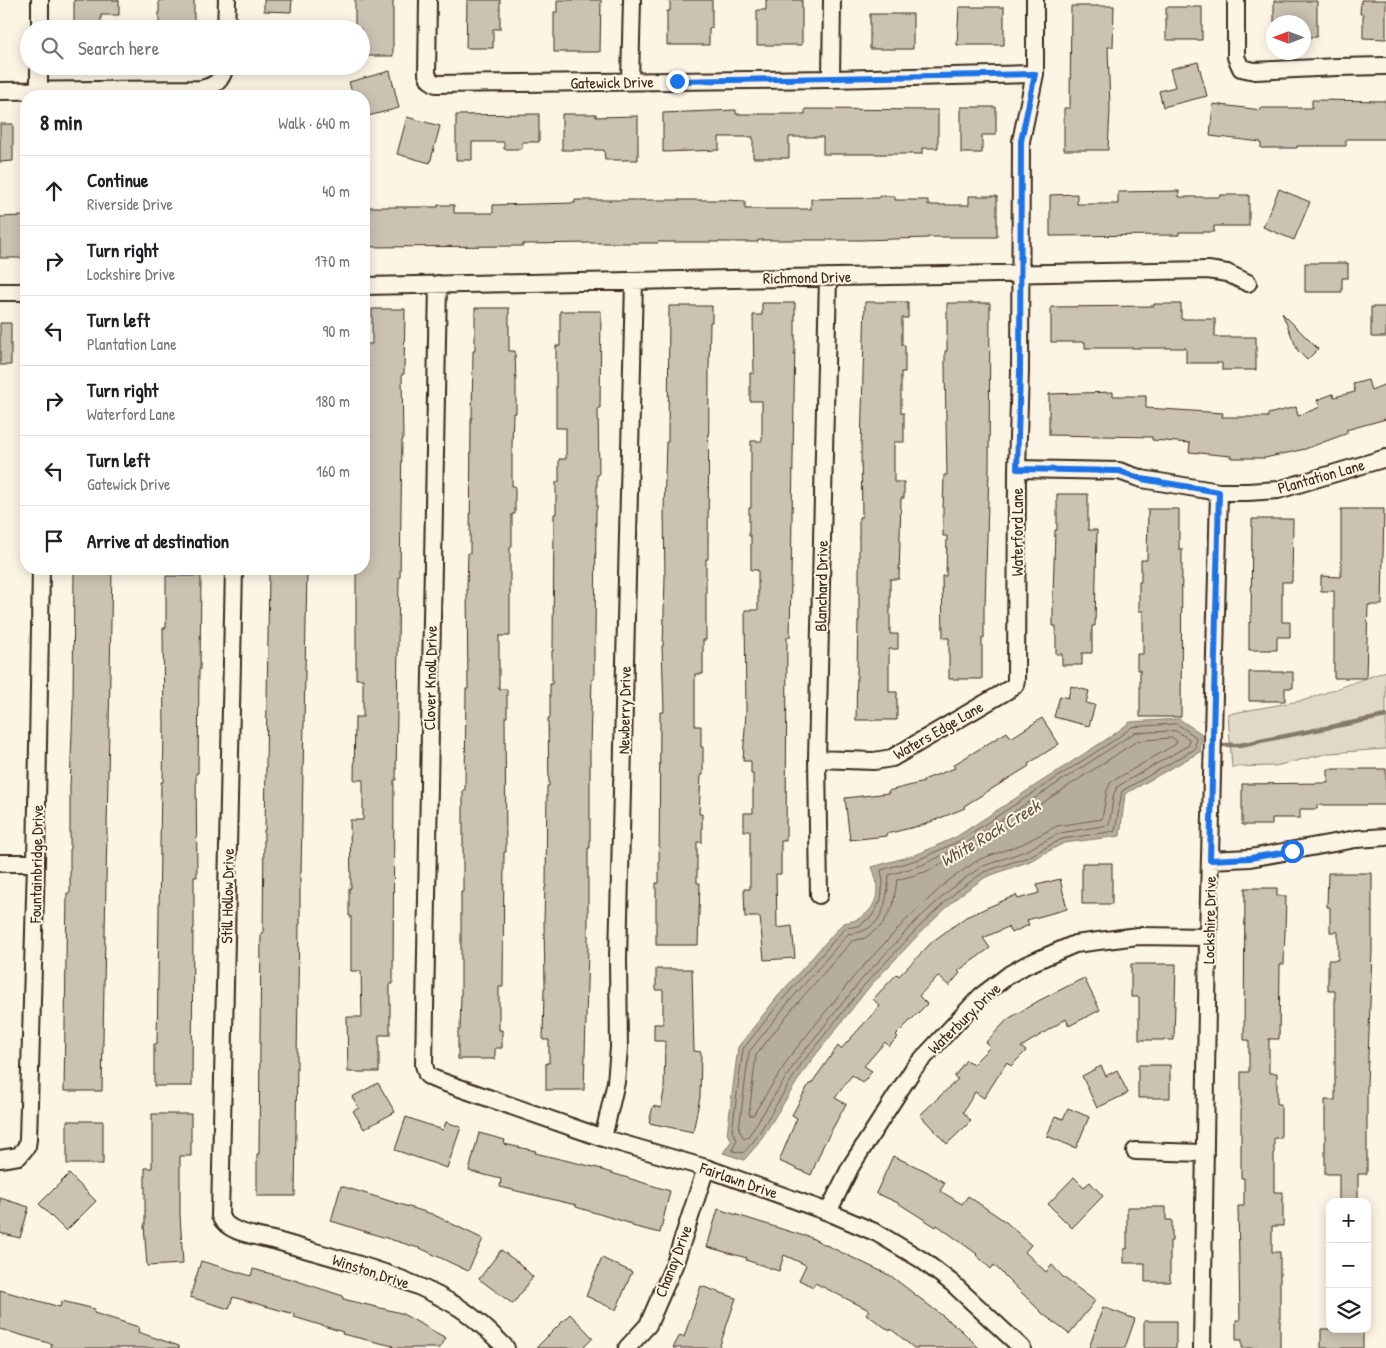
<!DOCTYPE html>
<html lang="en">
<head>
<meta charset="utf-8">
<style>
	body { margin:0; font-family:"Patrick Hand",sans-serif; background:#f2f2f2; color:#202124 }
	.controls { position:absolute; right:15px; bottom:15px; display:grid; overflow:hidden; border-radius:10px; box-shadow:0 2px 12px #0003 }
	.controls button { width:45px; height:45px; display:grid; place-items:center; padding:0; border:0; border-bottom:1px solid #e0e0e0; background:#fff; color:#202124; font:25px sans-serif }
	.compass { position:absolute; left:1266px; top:15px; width:45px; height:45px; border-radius:50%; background:#fff; box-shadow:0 2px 12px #0003; rotate:270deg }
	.stop { position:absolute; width:15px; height:15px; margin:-11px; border:4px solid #1a73e8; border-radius:50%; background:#fff }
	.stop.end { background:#1a73e8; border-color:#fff; box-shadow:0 1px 5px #0008 }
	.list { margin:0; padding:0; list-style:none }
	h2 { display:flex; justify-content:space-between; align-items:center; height:65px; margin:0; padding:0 20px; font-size:21px }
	h2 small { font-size:16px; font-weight:400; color:#757577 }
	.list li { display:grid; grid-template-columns:32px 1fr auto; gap:15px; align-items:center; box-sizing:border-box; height:70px; padding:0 20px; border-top:1px solid #e0e0e0 }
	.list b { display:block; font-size:19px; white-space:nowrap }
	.list p { margin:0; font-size:16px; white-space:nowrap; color:#757577 }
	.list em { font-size:16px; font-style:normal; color:#757577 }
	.icon { flex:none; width:28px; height:28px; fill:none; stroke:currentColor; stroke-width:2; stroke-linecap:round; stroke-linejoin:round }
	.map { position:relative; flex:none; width:1386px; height:1348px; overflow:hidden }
	.search { position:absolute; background:#fff; box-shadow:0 2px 12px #0003; left:20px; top:20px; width:350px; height:55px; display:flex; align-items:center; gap:12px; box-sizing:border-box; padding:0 18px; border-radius:28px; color:#757577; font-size:19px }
	.panel { position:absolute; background:#fff; box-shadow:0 2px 12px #0003; left:20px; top:90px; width:350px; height:485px; border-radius:20px }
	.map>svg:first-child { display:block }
	.green { fill:#e0d8c8; stroke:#8e8173 }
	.water { fill:#b7ad9e; stroke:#85796b }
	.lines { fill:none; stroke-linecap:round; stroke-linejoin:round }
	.shore { stroke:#6d5e51; stroke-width:1 }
	.stream { stroke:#85796b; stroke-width:4.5 }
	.building { fill:#ccc2b3; stroke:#3b2a1e }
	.street-casing { stroke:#3b2a1e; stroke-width:20 }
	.street { stroke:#fcf5e5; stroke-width:16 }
	.route { stroke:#1a73e8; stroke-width:6 }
	.labels { text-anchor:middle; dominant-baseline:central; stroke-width:4; stroke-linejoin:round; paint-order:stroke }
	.street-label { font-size:16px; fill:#3b2a1e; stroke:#fcf5e5 }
	.water-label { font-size:18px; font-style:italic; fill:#605144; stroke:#fcf5e5 }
</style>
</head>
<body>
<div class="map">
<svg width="1386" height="1348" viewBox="0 0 1386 1348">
	<rect width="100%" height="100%" fill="#fcf5e5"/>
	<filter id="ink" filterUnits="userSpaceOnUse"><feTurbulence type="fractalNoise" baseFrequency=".02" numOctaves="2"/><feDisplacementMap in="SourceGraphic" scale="10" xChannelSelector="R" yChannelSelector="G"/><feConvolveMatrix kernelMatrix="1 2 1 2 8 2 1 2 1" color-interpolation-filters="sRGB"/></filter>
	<g filter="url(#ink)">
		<path class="green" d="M1386 671V749L1330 753 1275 766 1232 767 1228 714 1305 700Z"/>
		<path class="water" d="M1179 719 1202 734 1200 752 1125 794 1120 836 1064 843 1030 861 986 877 960 895 923 930 870 986 807 1066 758 1144 744 1160 723 1153 732 1140 727 1134 738 1047 778 996 843 923C874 919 884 895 872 867L918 854 956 837 1113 735 1130 722Z"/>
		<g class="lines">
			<path class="shore" d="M1177 724 1196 737 1195 749 1122 791 1115 831 1062 839 1028 857 984 872 957 891 919 927 866 983 802 1063 754 1141 743 1153 733 1151V1148L737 1139 732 1131 743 1049 782 1000 845 928 859 926 872 916 881 900 883 881 881 870 920 859 959 841 1116 739 1132 727Z
				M1176 731 1189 739V745L1118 786 1114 793 1109 825 1060 833 1025 851 981 867 953 887 915 922 862 979 797 1060 748 1137 744 1139 739 1129 749 1052 787 1004 848 934C852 933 856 933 860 932 886 924 887 896 889 875L922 865 962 846 1134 733Z
				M1173 738 1177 741 1176 744 1111 782 1107 790 1102 819 1057 826 1022 844 978 860 948 881 909 917 856 974 791 1055 753 1115H749L756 1055 793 1008 852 941 865 938 882 925 893 906 897 880 925 872 966 853 1137 741Z"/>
			<path class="stream" d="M1217 745H1240L1386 716"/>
		</g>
		<path class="building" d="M74 0H119V15H101V29H74Z
			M159 0H194V29H159Z
			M264 0H292L291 12 264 11Z
			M355 0H393V56H361V29H355Z
			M467 0H500V29H493V48H466Z
			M557 0H601L600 52H554V12H557Z
			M670 0H712V28H709V45H667V11H670Z
			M766 0H802V45H757V10H766Z
			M1361 0H1386V39L1363 38V14H1360Z
			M1274 1H1317V37H1304V22H1274Z
			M1071 6H1114L1113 47H1108L1110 109 1108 150H1064V108H1070Z
			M959 7H1004V45H957Z
			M1166 7H1202V40H1166Z
			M870 14H913V49H870Z
			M1198 62 1207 96 1163 107 1159 91 1175 87 1170 69Z
			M390 71 399 108 364 117V96H353L349 82Z
			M1312 100 1386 101V139H1346V146H1297V148H1261V142L1210 136 1213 104 1261 110V108H1312Z
			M961 107H996V135H982V153H961Z
			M805 109 938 110V148H922V154H823V137H789V158H753V137H719V150L663 152V113L736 110V114H805Z
			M539 114V142H522V149H504V142H472V160H456V115Z
			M562 114H596V117L638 116V160H605L604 150H562Z
			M407 117 440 126 430 163 397 154Z
			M0 124H13V161L0 162Z
			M1279 189 1310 202 1294 240 1263 227Z
			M1179 191V197H1220V195H1249V226H1214V232H1179V235L1050 236V195L1077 194V204H1118V192Z
			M879 196H895V200H928V205H969V196H997V237H928V238L861 240H758V242H658V243H590L523 244V246L364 247V221H369V207H438V205H454V213H493V205L575 203V200H725L745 201V209H811V199L879 198Z
			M24 216 25 258H0V217Z
			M1305 263H1348V278H1342V292H1305Z
			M865 302H908V318H902V345H905V372H901V413H904V442H894V482H904V498H901L899 579H890V634H898V649H889V692H897V720H856L858 621H859V517H862L861 447Z
			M762 303H795V339L790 637H787L786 841H781V874H776L777 928 792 926 795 958 764 960 760 917H745L744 889H750V831H744V813H753V774H751V761H743L746 712 745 610H758V570H751V536H749V508H751V441H762V401H750V373H754L753 315H762Z
			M947 303H990L989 469 985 605H984V638H982V679H949V638H943L942 576H946L947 536H943V509L944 475H947L945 367V351H947Z
			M1154 304H1181V319H1215V337H1256V370H1222V363H1186V348H1085V342H1051V307L1154 306Z
			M669 306H712V322H710L709 369 708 559H706V640H703V674H695V726H701V747H703V775H701L699 814H702V842H697V883H700L698 945H656V883H659L660 712H664L662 646H663L665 578 664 510 666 442H668Z
			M1371 307H1386V337H1371Z
			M475 308H509V351H515L516 385V413H513L512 446V486H515V514H512V547H510V636H499V689H507V717H505L506 852H504L503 987H499V1030H502V1048H495V1059H458V1030H460L461 995V892H463V790H465L466 689H468L467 586 468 553H470L471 418H472L473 351H475Z
			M372 309H405L404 374H402L403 440H402L400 577H399L396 780H394L393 984H390V1035H379V1072H348L347 1017H362L361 971H351V916H349V888H351L350 820H363V780H354L355 717H363V679H356V569H364V344H372Z
			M560 311H601L600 408H598L599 475H597V509H596L595 645H594V679H592L590 747V848H588V949L584 1090H546V1063H549V1040H543L544 988H545L544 920 545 887H546L547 786H549L548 718H550V684H552V651H553L554 514H556V482H559V459H566V428H556V346H560Z
			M1282 313 1318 349 1307 360 1298 351Z
			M0 323H11V365H0Z
			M1368 380 1371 390 1386 384V419L1346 430 1348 433 1305 449 1265 458H1231V456L1189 452 1190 443 1152 440V437L1049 435V394L1113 392V396H1146V408L1223 413 1222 417H1268V414L1296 407 1298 416 1320 407 1317 400 1333 394 1334 397 1355 392 1353 384Z
			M1057 494H1088V530H1097L1095 626H1092V653H1082V665H1062V654H1056V626H1053V597L1055 530H1057Z
			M1148 509H1179V549H1182L1181 717H1140V670H1137V654H1143V611H1139V582H1141V560H1147Z
			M1341 509H1384L1382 605H1368L1366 678H1334V591H1321V576L1341 577Z
			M1252 519H1293L1292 582H1282V622H1290V637H1277V650H1249V622H1251Z
			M74 569H112L102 1091H64L67 893H70V788L73 705Z
			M269 572H307L301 873H300V924H299L295 1196H257V1154H259L261 933H263L264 830H265Z
			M166 576H201L200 670H199L198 773H196L197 877H194V929H193L192 1086H154V1044H157L161 782H163L164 731 163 628H166Z
			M1249 672H1293V688H1285V701H1249Z
			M1071 686 1089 691 1086 703 1095 705 1089 726 1054 717 1060 696 1068 698Z
			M1042 718 1059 744 1028 764 1029 766 964 806 965 808 923 825 886 834V836L850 840 845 798 889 793 888 791 924 782 923 780 955 768 953 765 1007 732 1011 738Z
			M1328 769H1386V805H1317V809H1300V818H1272V825H1242V784L1328 783Z
			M1082 863H1112V904H1082Z
			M1328 873H1372V950L1367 1085V1174H1358V1202H1339V1174H1325V1100H1335V991H1328V960H1338V932H1330V907H1327Z
			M1060 879 1067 909 1027 920 1029 925 1011 933 1008 927 983 938 990 948 958 971 960 973 949 986 938 976 919 996 927 1004 896 1035 898 1037 889 1046 885 1042 864 1066 872 1071 863 1083 852 1075 835 1098 846 1104 823 1146 811 1175 779 1161 797 1118 792 1115 809 1084H811L838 1046 841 1049 880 1006 873 999 897 974 899 976 933 941 966 917 1016 895 1018 899 1039 893 1037 885Z
			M1245 888H1277V896H1286L1284 964H1280L1279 1039H1269V1073H1277V1104H1281V1138H1274V1192H1283V1226H1272V1252H1280V1348H1242V1340H1236V1320H1240L1238 1206H1244V1178H1241V1072H1249V1040H1244Z
			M1131 964H1176L1174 1040H1139V997H1131Z
			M656 969H692L694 1051 701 1052 700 1097 693 1132 649 1123 653 1106 661 1108 664 1091 665 1041H654V1024H663V990H656Z
			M1084 978 1100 1010 1069 1026 1066 1019 1021 1047 1026 1051 1011 1066 1007 1062 984 1098 975 1092 963 1112 971 1121 947 1144 920 1115 958 1079 954 1077 966 1060 973 1064 990 1047 986 1042 1008 1019 1040 1000Z
			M1138 1065H1170V1098H1138Z
			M1101 1066 1106 1076 1117 1070 1128 1093 1097 1108 1082 1076Z
			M378 1083 395 1112 364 1129 353 1111 359 1108 352 1097Z
			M1068 1108 1089 1117 1076 1148 1047 1136 1055 1116 1063 1119Z
			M152 1114H191V1156H180V1215L183 1264 147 1266 144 1225H145V1168H152Z
			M406 1117 443 1130 446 1122 461 1127 447 1168 395 1150Z
			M67 1121H103V1164H67Z
			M479 1133 505 1140 504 1144 536 1151 535 1153 602 1169V1170L670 1191 660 1233 632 1226V1224L576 1207V1205L500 1187 501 1179 469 1171Z
			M893 1156 926 1171 945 1183 940 1191 962 1204 968 1196 1006 1222 1031 1245 1025 1252 1046 1272 1052 1265 1063 1277 1095 1301 1069 1334 1043 1314 994 1265 991 1269 976 1255 977 1254 937 1225 936 1227 898 1203 876 1193Z
			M69 1174 96 1201 66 1231 39 1204Z
			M1074 1177 1084 1187 1090 1182 1103 1196 1072 1228 1048 1204Z
			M341 1186 432 1214 483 1239 468 1271 422 1249 331 1221Z
			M0 1198 29 1207 20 1238 0 1233Z
			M1127 1207H1166V1220H1172V1241H1170V1282H1145V1263H1124V1249H1127Z
			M718 1209 804 1236 805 1235 891 1276 961 1330 979 1348H914L891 1329 890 1331 866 1314 869 1310 815 1283 813 1287 799 1280 806 1265 784 1255 779 1271 746 1260 747 1258 707 1247Z
			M501 1250 520 1264 533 1277 513 1304 479 1279Z
			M602 1258 632 1272 616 1310 586 1296Z
			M201 1261 251 1276 253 1269 294 1280 343 1296V1299L401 1313 446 1338 440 1348H392L393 1346 342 1334 343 1332 294 1317V1314L233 1297 229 1309 190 1297Z
			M701 1286 736 1298 719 1348H673L680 1335 684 1337Z
			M0 1290 60 1307 62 1301 95 1309 94 1313 139 1327 138 1332 179 1346V1348H51L52 1344 0 1329Z
			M1103 1307 1135 1319 1125 1348H1089Z
			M570 1314 593 1338 583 1348H536Z
			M1144 1321H1176V1348H1144Z
			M1321 1329H1363V1348H1321Z"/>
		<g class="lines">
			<defs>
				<path id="street" d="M428 0 427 74 430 80 436 84 831 79 1035 74
					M1236 0V57L1241 68 1255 71 1337 67 1386 66
					M40 29V0
					M226 29 227 0
					M831 79 832 0
					M630 81 632 0
					M0 91 201 89C215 86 222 81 225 66
					M39 91V66
					M438 284 424 1065 427 1075 434 1079 603 1138 706 1168 828 1212 877 1233 922 1260 952 1283 1022 1348
					M364 286 1208 270 1227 273 1248 283
					M0 292H26
					M1017 469 1119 471 1142 479 1219 492H1248L1278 490 1386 458
					M234 569 220 1216C228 1234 259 1236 277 1241 337 1259 399 1272 453 1304 469 1312 493 1335 506 1348
					M817 759 874 761 892 758 1008 690 1015 685 1016 680 1017 469 1020 371 1021 141 1035 74V0
					M1210 860 1250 858 1356 839 1386 837
					M0 863H36
					M819 895 817 759 828 277
					M603 1138 616 1082 619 1048 618 959 634 281
					M1135 1151 1205 1153
					M0 1159 19 1156 27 1146 28 1139 36 863 41 569
					M828 1212 851 1166 914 1068 981 996 1010 974 1026 965 1075 944 1138 936 1208 937
					M627 1348 648 1325 675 1263 706 1168
					M1202 1348 1208 937 1219 492"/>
			</defs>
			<use href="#street" class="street-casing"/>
			<use href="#street" class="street"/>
		</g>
	</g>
	<g class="lines" filter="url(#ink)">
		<path class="route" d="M677 81 1035 74 1021 141 1020 372 1017 469 1119 471 1142 479 1219 492 1210 860 1250 858 1292 851"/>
	</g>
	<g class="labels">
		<g class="street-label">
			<text transform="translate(612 82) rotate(-1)">Gatewick Drive</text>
			<text transform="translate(807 277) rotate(-1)">Richmond Drive</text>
			<text transform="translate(1321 476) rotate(-16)">Plantation Lane</text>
			<text transform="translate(1017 532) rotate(-90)">Waterford Lane</text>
			<text transform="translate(821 586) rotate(-89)">Blanchard Drive</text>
			<text transform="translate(430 678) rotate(-89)">Clover Knoll Drive</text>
			<text transform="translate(624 710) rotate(-89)">Newberry Drive</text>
			<text transform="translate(938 730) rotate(-30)">Waters Edge Lane</text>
			<text transform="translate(36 864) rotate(-89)">Fountainbridge Drive</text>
			<text transform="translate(227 896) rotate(-89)">Still Hollow Drive</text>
			<text transform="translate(1209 920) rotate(-89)">Lockshire Drive</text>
			<text transform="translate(964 1018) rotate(-44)">Waterbury Drive</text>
			<text transform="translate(739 1180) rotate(19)">Fairlawn Drive</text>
			<text transform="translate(673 1261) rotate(-69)">Chanay Drive</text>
			<text transform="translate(371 1271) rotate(18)">Winston Drive</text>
		</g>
		<g class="water-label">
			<text transform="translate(990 833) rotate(-31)">White Rock Creek</text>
		</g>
	</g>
</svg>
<div class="controls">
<button>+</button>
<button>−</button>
<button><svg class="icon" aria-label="layers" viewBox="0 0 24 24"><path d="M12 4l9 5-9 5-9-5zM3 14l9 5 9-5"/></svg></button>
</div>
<svg class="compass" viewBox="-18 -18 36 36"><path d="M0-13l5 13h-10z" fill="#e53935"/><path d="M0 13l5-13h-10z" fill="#757577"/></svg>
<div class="stop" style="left:1292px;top:851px"></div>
<div class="stop end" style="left:677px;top:81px"></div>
<div class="search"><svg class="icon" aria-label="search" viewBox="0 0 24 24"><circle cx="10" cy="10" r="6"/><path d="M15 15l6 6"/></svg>Search here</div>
<section class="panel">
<h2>8 min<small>Walk · 640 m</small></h2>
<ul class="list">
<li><svg class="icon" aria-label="ahead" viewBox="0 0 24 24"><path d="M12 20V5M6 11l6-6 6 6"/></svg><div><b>Continue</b><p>Riverside Drive</p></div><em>40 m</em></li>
<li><svg class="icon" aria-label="right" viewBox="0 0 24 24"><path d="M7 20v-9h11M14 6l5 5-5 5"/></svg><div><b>Turn right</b><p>Lockshire Drive</p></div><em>170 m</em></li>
<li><svg class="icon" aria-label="left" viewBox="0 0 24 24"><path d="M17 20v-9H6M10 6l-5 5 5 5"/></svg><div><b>Turn left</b><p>Plantation Lane</p></div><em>90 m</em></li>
<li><svg class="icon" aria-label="right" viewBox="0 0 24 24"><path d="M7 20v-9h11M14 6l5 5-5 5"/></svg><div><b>Turn right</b><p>Waterford Lane</p></div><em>180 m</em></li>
<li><svg class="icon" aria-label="left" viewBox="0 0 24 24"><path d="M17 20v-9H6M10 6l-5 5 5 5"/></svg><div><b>Turn left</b><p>Gatewick Drive</p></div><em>160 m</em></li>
<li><svg class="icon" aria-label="arrive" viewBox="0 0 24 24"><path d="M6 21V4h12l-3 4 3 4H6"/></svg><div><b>Arrive at destination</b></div></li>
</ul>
</section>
</div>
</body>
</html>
